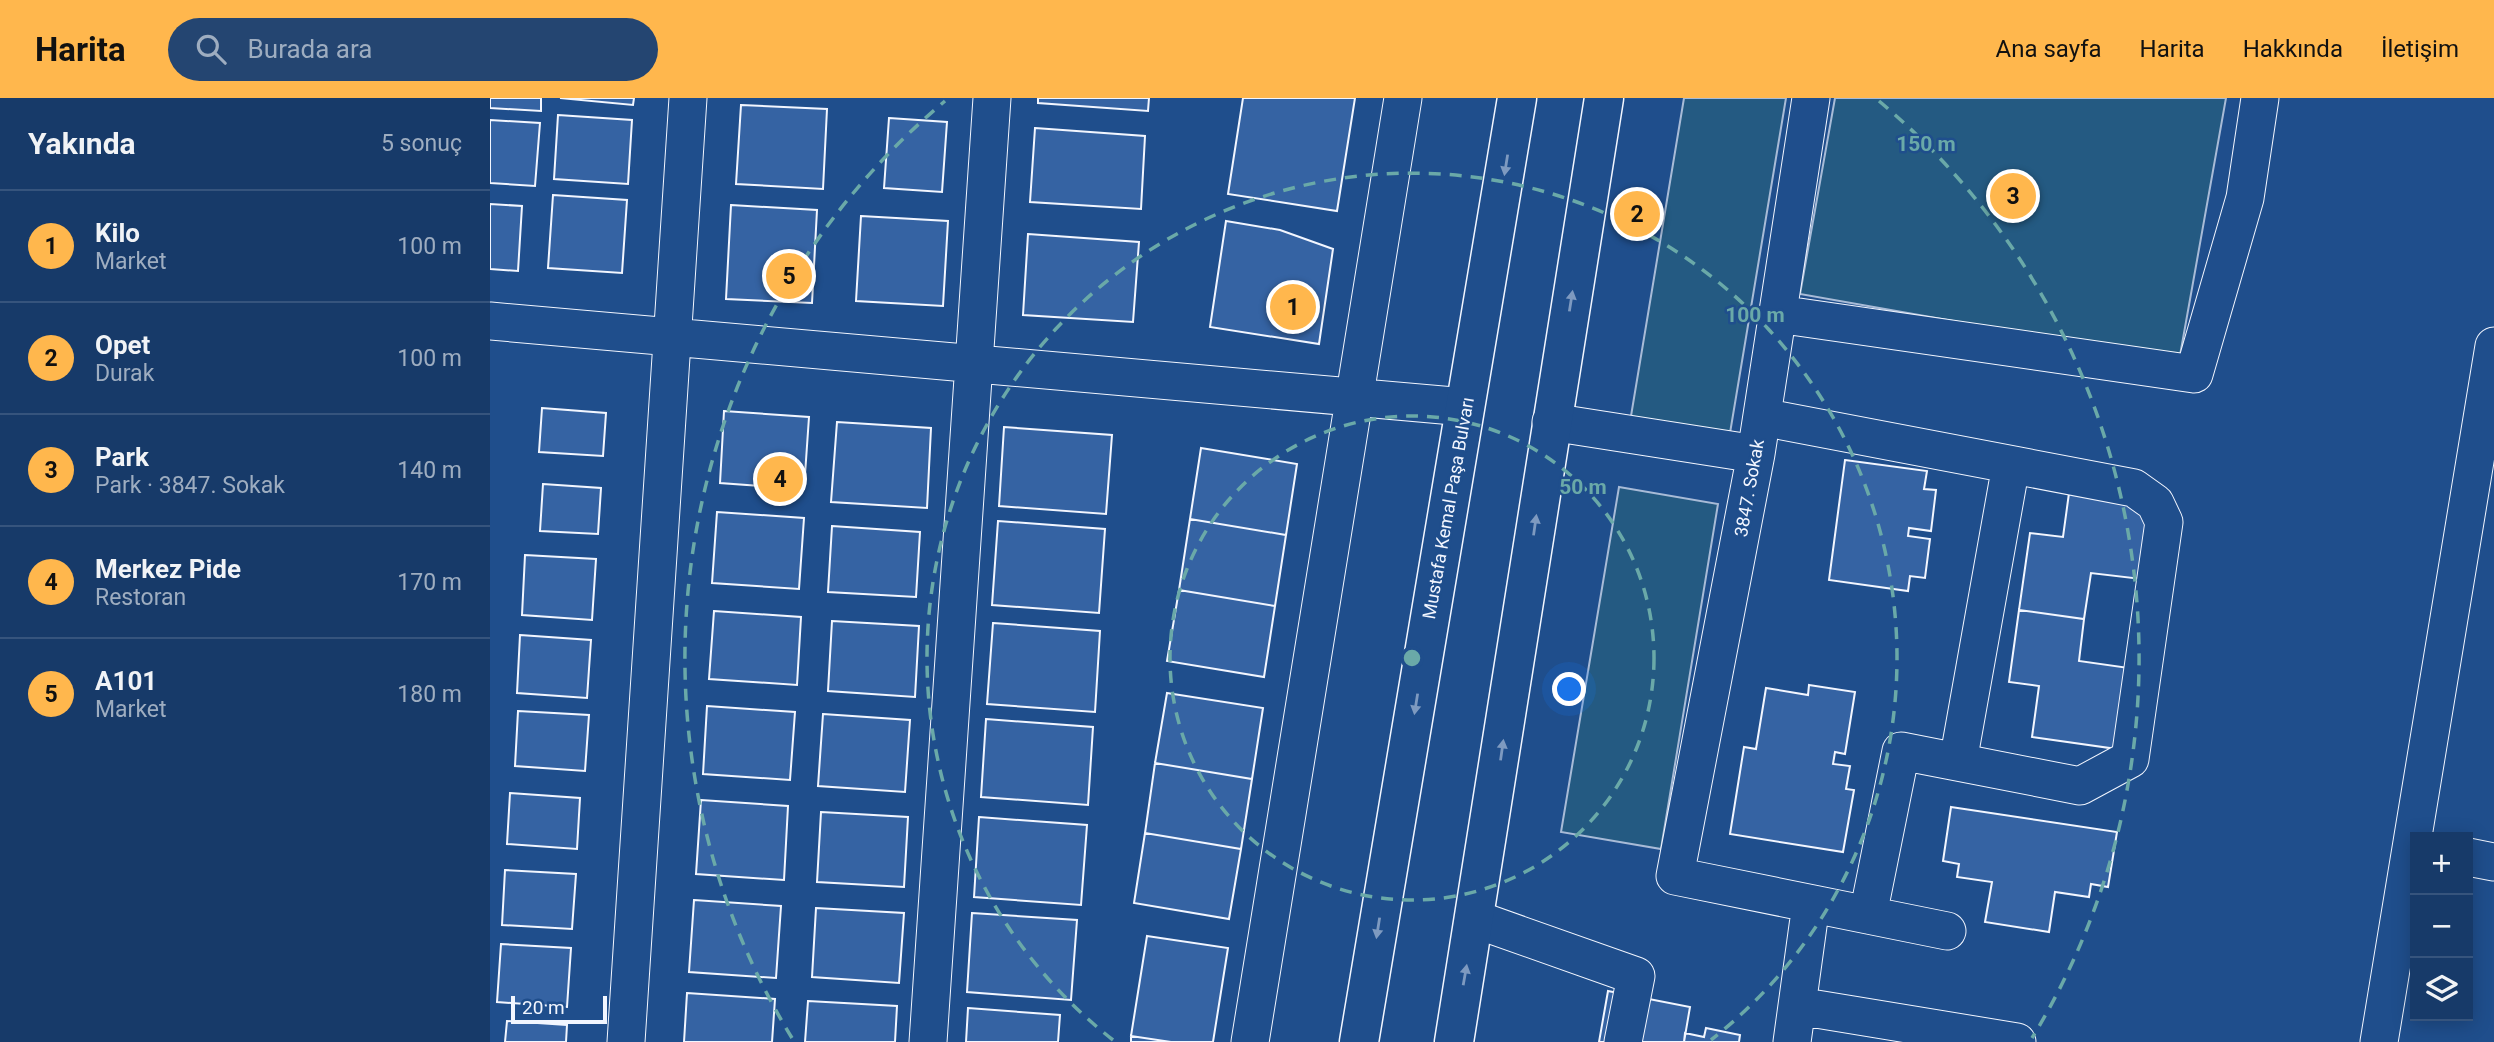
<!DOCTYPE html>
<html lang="tr">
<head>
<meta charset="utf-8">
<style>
	body { margin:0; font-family:Roboto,sans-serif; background:#244571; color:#f1f3f6 }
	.controls { position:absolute; right:21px; bottom:21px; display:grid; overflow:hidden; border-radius:0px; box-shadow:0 4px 18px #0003 }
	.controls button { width:63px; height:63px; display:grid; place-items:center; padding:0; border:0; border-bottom:2px solid #36547d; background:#173a69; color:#f1f3f6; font:35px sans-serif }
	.scale { position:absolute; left:21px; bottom:18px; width:96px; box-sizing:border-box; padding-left:7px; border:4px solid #f2f6ff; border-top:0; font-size:19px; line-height:24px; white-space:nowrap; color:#f2f6ff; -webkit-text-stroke:5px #1f4e8c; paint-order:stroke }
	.you { position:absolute; left:1080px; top:592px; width:24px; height:24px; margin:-18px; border:5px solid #fff; border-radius:50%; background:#1a73e8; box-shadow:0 0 0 10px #1a73e833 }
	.badge { display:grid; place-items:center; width:46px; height:46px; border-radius:50%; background:#ffb74d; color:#111; font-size:23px; font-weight:700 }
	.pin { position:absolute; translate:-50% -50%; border:4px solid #fff; box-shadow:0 2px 7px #0006 }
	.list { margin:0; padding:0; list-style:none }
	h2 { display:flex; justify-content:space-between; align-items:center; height:91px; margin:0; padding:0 28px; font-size:30px }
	h2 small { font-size:23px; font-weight:400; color:#9eadc0 }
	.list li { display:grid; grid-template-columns:46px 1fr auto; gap:21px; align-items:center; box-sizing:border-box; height:112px; padding:0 28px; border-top:2px solid #36547d }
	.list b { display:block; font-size:26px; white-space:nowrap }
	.list p { margin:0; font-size:23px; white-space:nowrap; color:#9eadc0 }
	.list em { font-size:23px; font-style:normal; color:#9eadc0 }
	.icon { flex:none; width:38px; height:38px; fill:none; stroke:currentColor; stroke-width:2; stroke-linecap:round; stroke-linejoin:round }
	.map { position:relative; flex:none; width:2004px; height:944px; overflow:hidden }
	header { display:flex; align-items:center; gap:42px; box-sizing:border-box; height:98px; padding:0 35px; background:#ffb74d; color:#111 }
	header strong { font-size:33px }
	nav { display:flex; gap:38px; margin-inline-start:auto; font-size:24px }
	.search { width:490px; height:63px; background:#244571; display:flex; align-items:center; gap:18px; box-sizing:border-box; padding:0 24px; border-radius:38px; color:#9eadc0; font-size:26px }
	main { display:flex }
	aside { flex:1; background:#173a69 }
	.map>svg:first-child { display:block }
	.green { fill:#245a82; stroke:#a8bbd7; stroke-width:2 }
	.building { fill:#3563a3; stroke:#f2f6ff; stroke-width:2 }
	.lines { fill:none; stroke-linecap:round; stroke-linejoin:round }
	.minor-casing { stroke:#f2f6ff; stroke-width:39 }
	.major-casing { stroke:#f2f6ff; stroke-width:41 }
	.minor { stroke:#1f4e8c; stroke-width:37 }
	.major { stroke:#1f4e8c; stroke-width:38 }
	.oneway { fill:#7e9ac0 }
	.ring { fill:none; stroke:#6aa9a8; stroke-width:3.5; stroke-dasharray:12 9 }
	.labels { text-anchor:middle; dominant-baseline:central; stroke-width:5; stroke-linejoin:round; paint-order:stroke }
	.street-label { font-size:18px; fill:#f2f6ff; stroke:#1f4e8c }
	.centre { fill:#6aa9a8; stroke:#1f4e8c; stroke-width:3.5 }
	.ring-label { font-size:21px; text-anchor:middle; font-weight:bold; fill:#6aa9a8; stroke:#1f4e8c; stroke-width:5; stroke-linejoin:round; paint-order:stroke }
</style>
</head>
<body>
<header>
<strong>Harita</strong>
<div class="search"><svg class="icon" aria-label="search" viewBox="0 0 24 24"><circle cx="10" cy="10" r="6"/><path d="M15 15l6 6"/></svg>Burada ara</div>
<nav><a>Ana sayfa</a><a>Harita</a><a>Hakkında</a><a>İletişim</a></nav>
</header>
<main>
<aside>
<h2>Yakında<small>5 sonuç</small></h2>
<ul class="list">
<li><span class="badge">1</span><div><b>Kilo</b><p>Market</p></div><em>100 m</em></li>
<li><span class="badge">2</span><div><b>Opet</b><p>Durak</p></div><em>100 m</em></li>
<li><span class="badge">3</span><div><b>Park</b><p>Park · 3847. Sokak</p></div><em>140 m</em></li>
<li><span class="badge">4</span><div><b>Merkez Pide</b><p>Restoran</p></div><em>170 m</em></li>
<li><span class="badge">5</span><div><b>A101</b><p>Market</p></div><em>180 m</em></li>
</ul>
</aside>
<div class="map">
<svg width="2004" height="944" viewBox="0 0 2004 944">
	<rect width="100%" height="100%" fill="#1f4e8c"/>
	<path class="green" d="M1194 0H1296L1238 347 1139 330Z
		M1345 0H1736L1689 263 1310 196Z
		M1129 389 1228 406 1171 751 1071 734Z"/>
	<path class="building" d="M0 0H51V13L0 10Z
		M70 0H144L143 7Z
		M548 0H659L658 13 548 5Z
		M753 0H865L847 113 738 96Z
		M251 7 337 11 333 91 246 86Z
		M68 17 142 22 138 86 64 81Z
		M399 20 457 24 452 94 394 90Z
		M0 22 50 25 45 88 0 85Z
		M545 30 655 38 651 111 540 104Z
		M63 97 137 102 132 175 58 170Z
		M0 106 32 108 28 173 0 171Z
		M241 107 327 112 322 205 236 201Z
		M371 118 458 123 453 208 366 203Z
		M736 123 790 132 843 151 829 246 720 229Z
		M538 136 649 144 643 224 533 217Z
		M52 310 116 315 113 358 49 354Z
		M234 313 319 319 314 391 230 385Z
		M347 324 441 330 437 410 341 404Z
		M514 329 622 337 616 416 509 408Z
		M711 350 807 366 796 437 700 421Z
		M1355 362 1437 373 1434 391 1446 392 1441 433 1419 430 1418 438 1440 441 1435 480 1420 478 1418 493 1339 482Z
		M53 386 111 390 108 436 50 433Z
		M1579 395 1661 407 1651 481 1601 475 1594 521 1529 512 1540 435 1573 439Z
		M227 414 314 420 309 491 222 485Z
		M700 421 796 437 785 508 689 492Z
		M508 423 615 431 609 515 502 507Z
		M342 428 430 434 426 499 338 494Z
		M35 457 106 461 102 522 32 517Z
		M689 492 785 508 774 579 677 563Z
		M1529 512 1594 521 1589 563 1639 570 1627 651 1542 639 1549 588 1519 584Z
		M224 513 311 519 307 587 219 581Z
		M342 523 429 528 425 599 338 593Z
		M503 525 610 533 605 614 497 606Z
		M30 537 101 542 97 600 27 595Z
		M1319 587 1365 594 1355 656 1345 654 1343 666 1360 668 1356 691 1364 692 1353 754 1240 736 1254 649 1266 651 1276 590 1318 597Z
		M677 595 773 610 762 681 665 665Z
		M217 608 305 614 300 682 213 676Z
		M28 613 99 617 95 673 25 668Z
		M333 616 420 622 415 694 328 688Z
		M496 621 603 629 598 707 491 699Z
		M665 665 762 681 751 751 655 735Z
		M20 695 90 700 87 751 17 746Z
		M211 702 298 708 294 782 206 776Z
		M1461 709 1627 734 1618 789 1601 786 1599 799 1565 794 1559 834 1495 824 1502 784 1467 779 1469 766 1453 763Z
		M331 714 418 719 414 789 327 784Z
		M489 719 597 727 591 807 484 799Z
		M655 735 751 751 739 821 644 805Z
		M15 772 86 776 82 831 12 827Z
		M204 802 291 808 286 880 199 874Z
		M326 810 414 815 409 885 322 879Z
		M482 815 587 822 581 902 477 894Z
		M657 838 738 850 723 944H681L641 938Z
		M11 846 81 850 77 909 7 904Z
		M1118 893 1200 909 1194 944H1109Z
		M197 895 285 901 282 944H194Z
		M318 903 407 908 405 944H315Z
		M478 910 570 917 568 944H476Z
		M17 923 77 927 76 944H15Z
		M1216 930 1250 937 1249 944H1194L1195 935 1214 939Z
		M641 938 681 944H641Z"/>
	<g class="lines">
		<defs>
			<path id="minor" d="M1321 0 1266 356 1185 778 1457 833
				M1288 216 1704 276 1755 100 1770 0
				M0 223 975 309
				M1272 319 1644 390 1665 405 1674 424 1640 661 1590 688 1411 653 1378 817
				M1061 324 1266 356
				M1468 664 1521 367
				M1978 759 2004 764
				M985 821 1146 878 1133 944
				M1308 908 1527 944
				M136 944 198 0
				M438 944 502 0
				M760 944 913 0
				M1302 944 1321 806
				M1889 944 2004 248"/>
			<path id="major" d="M869 944 1027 0
				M964 944 1114 0"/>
		</defs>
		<use href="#minor" class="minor-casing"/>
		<use href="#major" class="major-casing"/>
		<use href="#minor" class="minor"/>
		<use href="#major" class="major"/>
	</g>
	<defs><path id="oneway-solid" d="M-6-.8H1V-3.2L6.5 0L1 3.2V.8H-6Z" transform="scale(1.75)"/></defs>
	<g class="oneway">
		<use href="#oneway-solid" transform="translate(1016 67) rotate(99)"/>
		<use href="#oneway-solid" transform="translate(1081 203) rotate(-81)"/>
		<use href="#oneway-solid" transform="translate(1045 427) rotate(-82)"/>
		<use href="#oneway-solid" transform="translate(926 606) rotate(99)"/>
		<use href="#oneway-solid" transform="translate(1012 652) rotate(-82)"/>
		<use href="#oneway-solid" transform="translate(888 830) rotate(99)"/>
		<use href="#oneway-solid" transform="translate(975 877) rotate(-80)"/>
	</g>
	<g class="ring">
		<circle cx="922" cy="560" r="242"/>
		<path d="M623 942A485 485 0 1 1 1221 942"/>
		<path d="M302 940A727 727 0 0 1 455 3M1389 3A727 727 0 0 1 1542 940"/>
	</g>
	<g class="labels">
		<g class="street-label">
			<text transform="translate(1259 390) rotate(-80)">3847. Sokak</text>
			<text transform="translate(958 410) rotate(-80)">Mustafa Kemal Paşa Bulvarı</text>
		</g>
	</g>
	<circle cx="922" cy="560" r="10" class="centre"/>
	<g class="ring-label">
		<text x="1436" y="53">150 m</text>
		<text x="1265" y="224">100 m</text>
		<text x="1093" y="396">50 m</text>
	</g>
</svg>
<div class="controls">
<button>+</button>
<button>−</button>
<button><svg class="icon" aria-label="layers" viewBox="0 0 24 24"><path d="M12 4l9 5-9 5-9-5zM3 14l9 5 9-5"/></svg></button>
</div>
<div class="scale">20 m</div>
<div class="you"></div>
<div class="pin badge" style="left:803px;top:209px">1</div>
<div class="pin badge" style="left:1147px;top:116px">2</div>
<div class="pin badge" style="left:1523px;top:98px">3</div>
<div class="pin badge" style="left:290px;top:381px">4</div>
<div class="pin badge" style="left:299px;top:178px">5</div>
</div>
</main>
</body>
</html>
